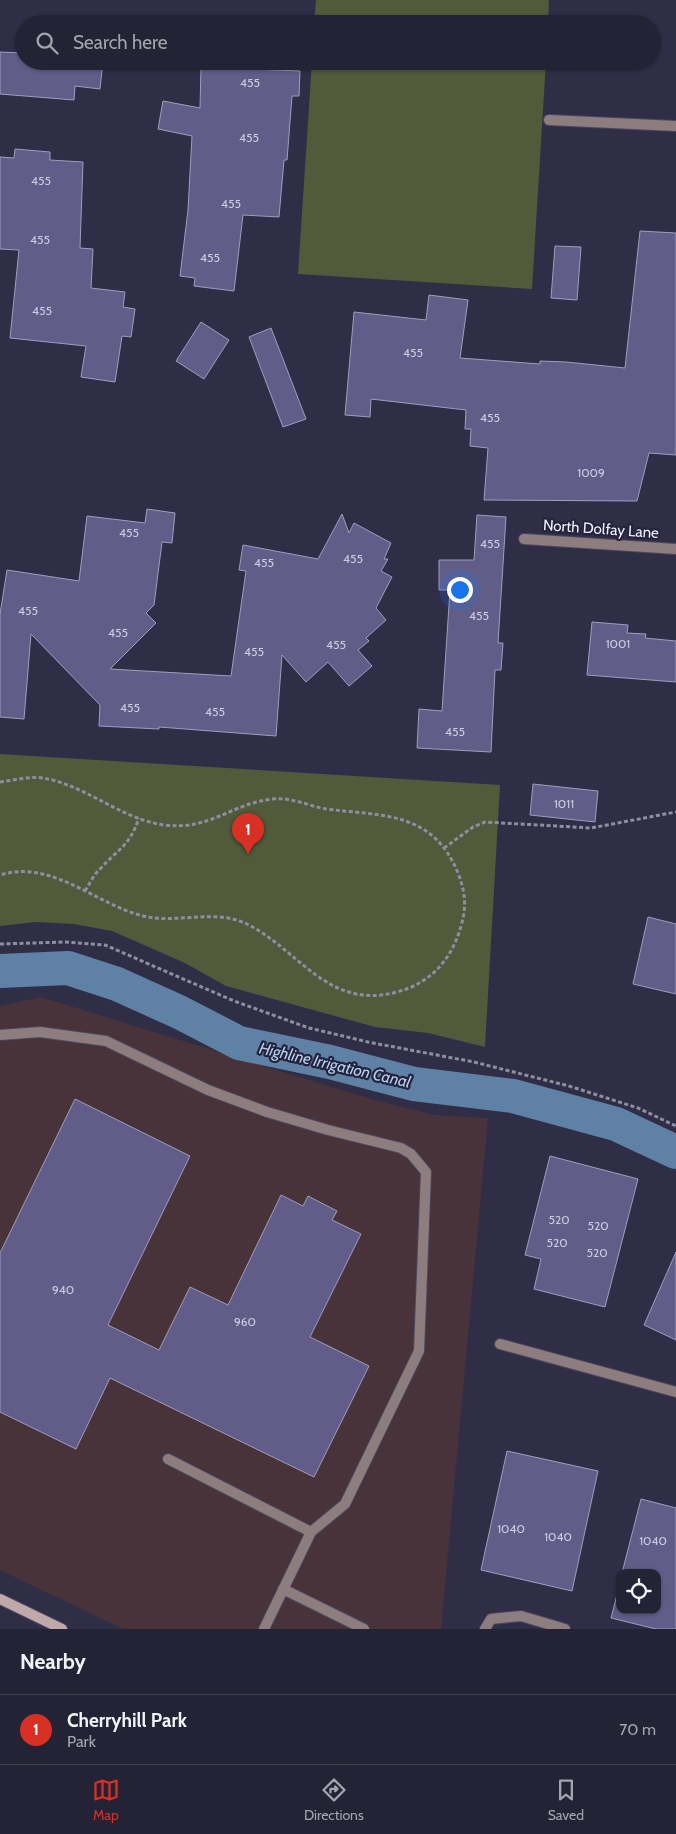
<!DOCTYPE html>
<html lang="en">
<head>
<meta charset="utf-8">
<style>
	body { margin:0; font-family:Cabin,sans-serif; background:#302f41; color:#f1f3f6 }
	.controls { position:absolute; right:15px; bottom:15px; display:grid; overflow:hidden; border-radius:10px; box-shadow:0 1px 4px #0004 }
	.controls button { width:45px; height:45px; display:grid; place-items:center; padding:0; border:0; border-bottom:1px solid #413f50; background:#242235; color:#f1f3f6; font:25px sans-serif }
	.you { position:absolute; left:459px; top:589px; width:18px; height:18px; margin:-12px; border:4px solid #fff; border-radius:50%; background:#1a73e8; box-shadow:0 0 0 8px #1a73e833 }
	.badge { display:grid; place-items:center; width:32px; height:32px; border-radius:50%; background:#d93025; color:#fff; font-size:16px; font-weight:700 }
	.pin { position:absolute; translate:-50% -41px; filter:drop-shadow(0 1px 2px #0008) }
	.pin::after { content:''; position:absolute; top:26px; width:18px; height:15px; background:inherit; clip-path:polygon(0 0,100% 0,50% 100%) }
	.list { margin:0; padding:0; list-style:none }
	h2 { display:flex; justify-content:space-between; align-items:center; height:65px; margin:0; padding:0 20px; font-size:21px }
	h2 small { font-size:16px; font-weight:400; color:#a3a4ad }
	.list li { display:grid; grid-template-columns:32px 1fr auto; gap:15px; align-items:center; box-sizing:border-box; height:70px; padding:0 20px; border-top:1px solid #413f50 }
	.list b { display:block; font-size:19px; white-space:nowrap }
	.list p { margin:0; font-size:16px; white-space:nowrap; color:#a3a4ad }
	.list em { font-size:16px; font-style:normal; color:#a3a4ad }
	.icon { flex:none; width:28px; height:28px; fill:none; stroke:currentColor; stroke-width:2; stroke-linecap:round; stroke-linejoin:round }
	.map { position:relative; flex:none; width:676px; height:1629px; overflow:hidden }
	.search { position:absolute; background:#242235; box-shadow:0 1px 4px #0004; left:15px; right:15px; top:15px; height:55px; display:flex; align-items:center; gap:12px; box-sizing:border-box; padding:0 18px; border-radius:28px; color:#a3a4ad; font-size:19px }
	.sheet { height:135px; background:#242235 }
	nav { display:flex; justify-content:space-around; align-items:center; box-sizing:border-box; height:70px; border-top:1px solid #413f50; background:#242235; font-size:14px; color:#a3a4ad }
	nav a { display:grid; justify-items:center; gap:2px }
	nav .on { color:#d93025 }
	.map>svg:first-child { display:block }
	.commercial { fill:#473339 }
	.green { fill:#515a3b }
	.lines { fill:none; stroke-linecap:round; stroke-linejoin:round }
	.canal { stroke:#5f81a5; stroke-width:34 }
	.building { fill:#615d88; stroke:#9f9ebc }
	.service-casing { stroke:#4b4960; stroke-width:12 }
	.minor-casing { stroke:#4b4960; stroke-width:12 }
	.secondary-casing { stroke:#4b4960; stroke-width:12 }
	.path { stroke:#8f8ea1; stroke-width:3; stroke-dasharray:4 2.5; stroke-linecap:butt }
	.service { stroke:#8d7d7f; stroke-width:10 }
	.minor { stroke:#8d7d7f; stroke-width:10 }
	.secondary { stroke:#c1a8aa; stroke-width:10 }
	.labels { text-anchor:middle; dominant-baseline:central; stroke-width:4.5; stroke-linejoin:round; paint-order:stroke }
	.number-label { font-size:12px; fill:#cccbe0 }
	.street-label { font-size:15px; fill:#f0f0fd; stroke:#26243c }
	.water-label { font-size:16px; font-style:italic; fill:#b3d2f5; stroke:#26243c }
</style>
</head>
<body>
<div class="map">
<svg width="676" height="1629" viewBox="0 0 676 1629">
	<rect width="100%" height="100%" fill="#302e47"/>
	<path class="commercial" d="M41 997 374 1100 435 1115 488 1118 441 1629H123L0 1570V1006Z"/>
	<path class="green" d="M316 0H549L548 24H314Z
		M312 61H546L532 289 298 274Z
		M0 754 500 785 485 1047 428 1033 375 1027 226 986 185 963 112 931 74 924 36 922 0 926Z"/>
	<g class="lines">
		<path class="canal" d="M0 971 68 968 117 984 179 1012 239 1043 330 1062 414 1084 513 1096 616 1124 676 1152"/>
	</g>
	<path class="building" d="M0 52 24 53V61H103L100 89 75 86 74 100 0 94Z
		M201 67 300 71 299 96H292L287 160H284L279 217 243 215 234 291 194 286 195 278 180 276 188 210 192 136 158 129 163 101 200 108Z
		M15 149 50 152V160L83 162 80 248 93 249 91 288 125 292 123 307 135 309 131 337 122 336 115 382 81 377 86 346 10 338 19 250 0 249V157L14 158Z
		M640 231 676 233V455L649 453 637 501 484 500 488 448 470 446 471 429H465L466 410 371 399 370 417 345 415 354 312 426 320 429 295 468 300 460 358 540 364V361L566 362 625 368Z
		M555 246 581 247 577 300 551 298Z
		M201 322 229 340 204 379 176 361Z
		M271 328 306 419 283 427 249 337Z
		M147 509 175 513 172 543 162 542 154 605 146 613 156 623 110 669 231 676 246 571 239 570 243 545 318 559 342 514 349 533 354 523 391 543 384 559H388L381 571 392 577 376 608 386 620 366 638 369 641 358 650 372 666 349 686 328 662 306 682 282 655 276 736 159 727V729L99 726 100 705 31 634 24 719 0 717V614L7 570 79 581 87 516 145 523Z
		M477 515 506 517 498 643H503L501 670H495L491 752 417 748 419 709 442 711 450 590H439V560H474Z
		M592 622 628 625 627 633 646 634 645 638 676 641V682L587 675Z
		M533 784 598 791 595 822 530 815Z
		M648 917 676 924V994L633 984Z
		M75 1099 190 1156 108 1325 159 1350 190 1287 228 1305 281 1195 303 1206 308 1196 337 1211 332 1220 361 1234 310 1337 369 1366 314 1477 110 1378 76 1449 0 1412V1253Z
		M550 1156 638 1179 605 1307 534 1289 541 1259 525 1255Z
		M676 1252V1340L644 1325Z
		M507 1451 598 1471 572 1591 481 1570Z
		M641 1499 676 1508V1629H656L611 1618 620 1583V1610H657V1573H622Z"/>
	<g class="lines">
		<defs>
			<path id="service" d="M0 1035 40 1032 106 1041 208 1090 267 1112 328 1130 401 1148 411 1154 426 1172 419 1351 345 1504 311 1532 264 1629
				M500 1344 676 1392
				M168 1459 311 1532
				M283 1589 364 1629
				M485 1629 491 1619 521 1616 565 1629"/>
			<path id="minor" d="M549 120 676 126
				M524 539 676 549"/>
			<path id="secondary" d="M0 1599 62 1629"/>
		</defs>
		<use href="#service" class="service-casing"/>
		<use href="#minor" class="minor-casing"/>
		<use href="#secondary" class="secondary-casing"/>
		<path class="path" d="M0 782C16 780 33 775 48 779 89 788 122 819 164 825 210 831 232 803 273 799 291 797 309 806 326 809 382 816 433 811 458 873 465 891 467 907 461 926 452 959 431 983 397 992 327 1011 298 948 245 923 213 909 175 924 143 916 95 904 52 859 0 875
			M444 848 473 827 485 822 591 828 676 812
			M85 891C90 883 94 874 101 868 119 848 129 847 139 818
			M0 944 65 942 105 945 234 1001 309 1028 368 1042 474 1062 569 1086 638 1108 676 1126"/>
		<use href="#service" class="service"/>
		<use href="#minor" class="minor"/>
		<use href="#secondary" class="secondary"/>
	</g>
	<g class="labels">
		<g class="number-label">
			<text x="250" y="82">455</text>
			<text x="249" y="137">455</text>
			<text x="41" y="180">455</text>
			<text x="231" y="203">455</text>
			<text x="40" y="239">455</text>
			<text x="210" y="257">455</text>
			<text x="42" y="310">455</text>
			<text x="413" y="352">455</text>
			<text x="490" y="417">455</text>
			<text x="591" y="472">1009</text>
			<text x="129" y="532">455</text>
			<text x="490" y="543">455</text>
			<text x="353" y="558">455</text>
			<text x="264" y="562">455</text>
			<text x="28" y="610">455</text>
			<text x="479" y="615">455</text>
			<text x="118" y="632">455</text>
			<text x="618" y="643">1001</text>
			<text x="336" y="644">455</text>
			<text x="254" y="651">455</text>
			<text x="130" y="707">455</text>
			<text x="215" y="711">455</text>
			<text x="455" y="731">455</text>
			<text x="564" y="803">1011</text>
			<text x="559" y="1219">520</text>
			<text x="598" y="1225">520</text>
			<text x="557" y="1242">520</text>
			<text x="597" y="1252">520</text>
			<text x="63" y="1289">940</text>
			<text x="245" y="1321">960</text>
			<text x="511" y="1528">1040</text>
			<text x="558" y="1536">1040</text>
			<text x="653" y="1540">1040</text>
		</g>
		<g class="street-label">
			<text transform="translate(601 529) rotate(4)">North Dolfay Lane</text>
		</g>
		<g class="water-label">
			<text transform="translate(335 1065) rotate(13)">Highline Irrigation Canal</text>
		</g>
	</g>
</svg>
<div class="controls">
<button><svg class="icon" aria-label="locate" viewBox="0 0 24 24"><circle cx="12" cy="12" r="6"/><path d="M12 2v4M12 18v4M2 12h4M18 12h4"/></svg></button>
</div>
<div class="you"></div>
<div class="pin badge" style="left:248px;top:854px">1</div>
<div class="search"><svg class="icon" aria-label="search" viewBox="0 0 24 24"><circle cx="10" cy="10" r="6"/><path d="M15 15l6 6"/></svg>Search here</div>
</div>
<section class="sheet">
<h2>Nearby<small></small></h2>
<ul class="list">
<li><span class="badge">1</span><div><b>Cherryhill Park</b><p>Park</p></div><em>70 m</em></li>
</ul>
</section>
<nav>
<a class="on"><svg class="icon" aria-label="map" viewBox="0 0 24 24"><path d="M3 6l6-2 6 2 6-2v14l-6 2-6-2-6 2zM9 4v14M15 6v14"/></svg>Map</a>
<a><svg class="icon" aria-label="directions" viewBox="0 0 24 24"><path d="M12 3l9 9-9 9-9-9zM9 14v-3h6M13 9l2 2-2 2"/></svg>Directions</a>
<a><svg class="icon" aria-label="saved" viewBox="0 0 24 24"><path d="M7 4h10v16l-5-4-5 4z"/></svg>Saved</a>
</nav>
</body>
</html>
